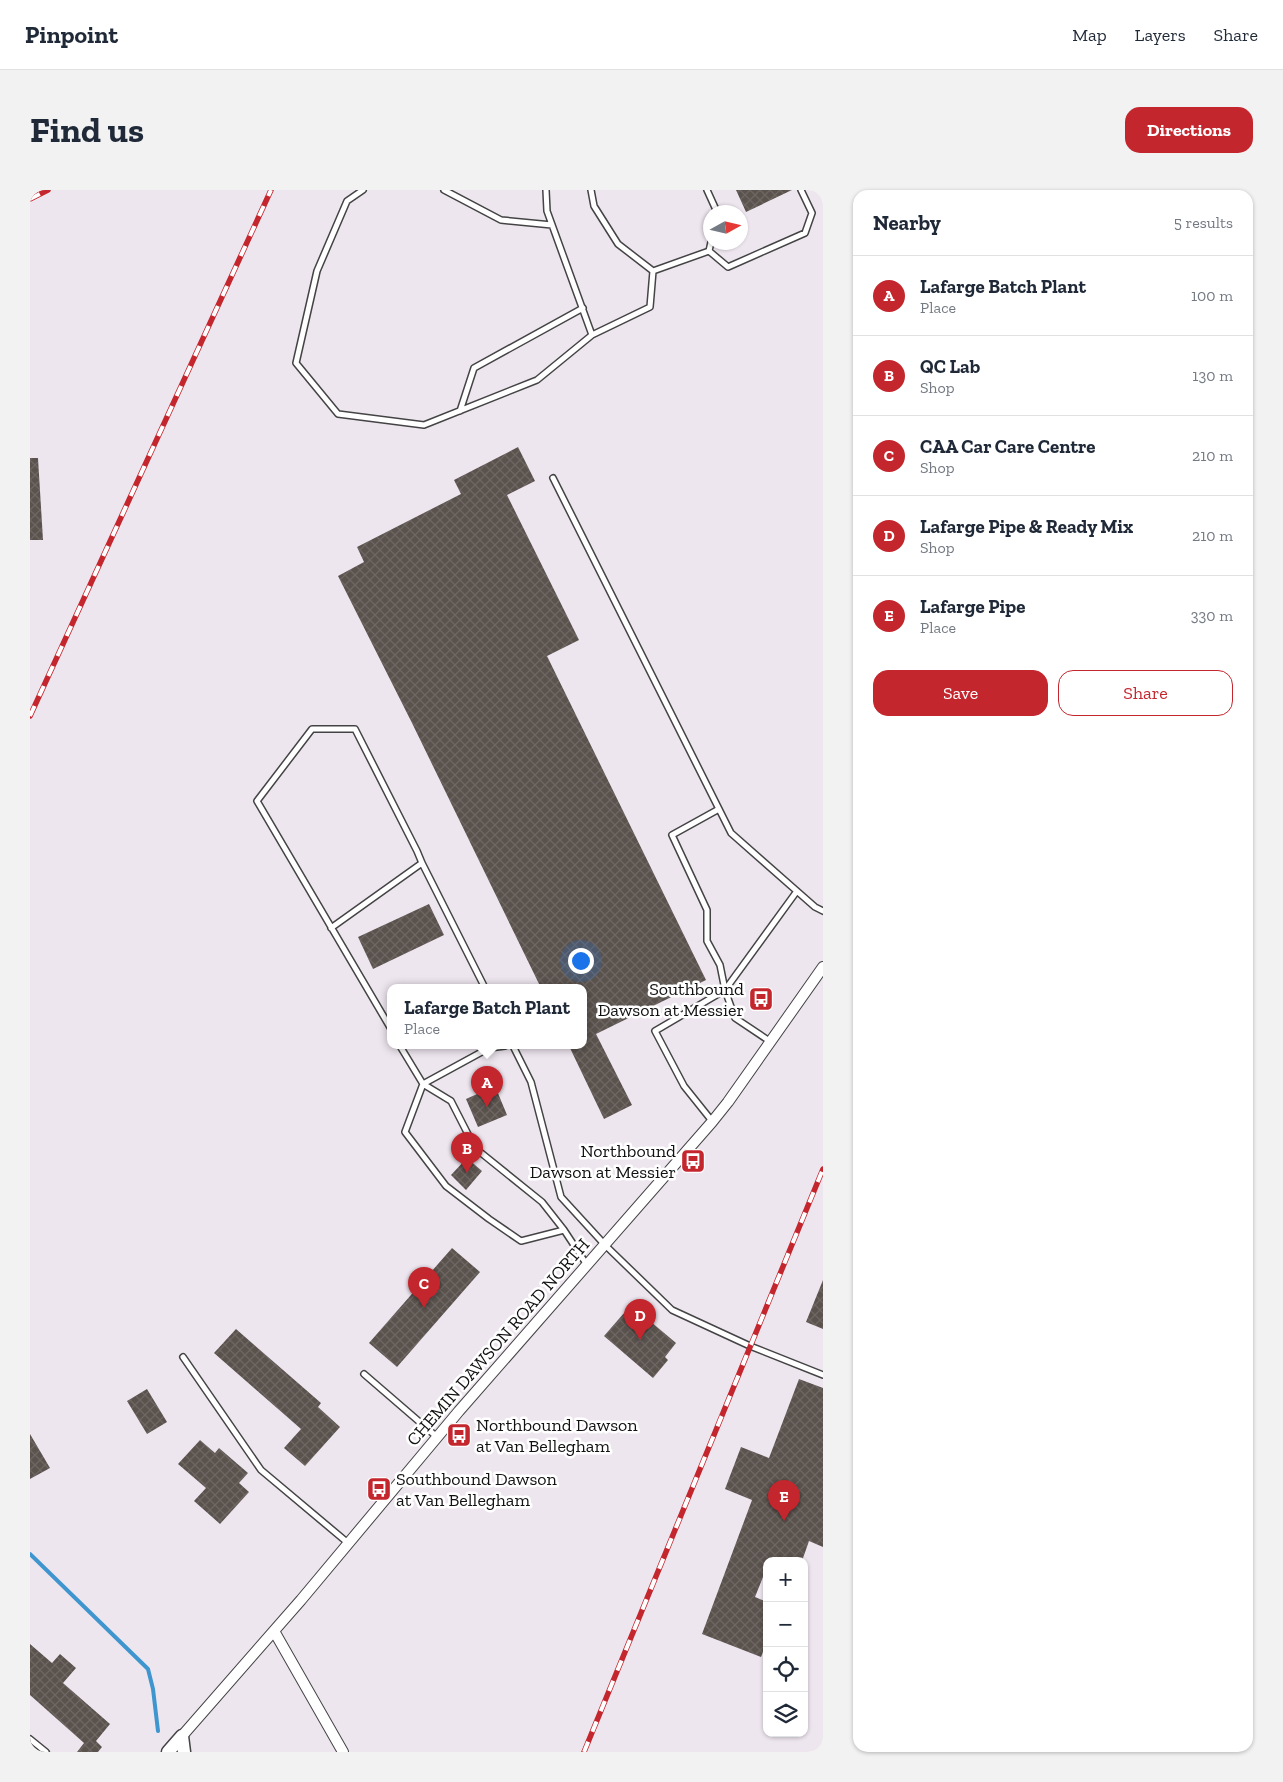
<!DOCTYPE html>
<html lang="en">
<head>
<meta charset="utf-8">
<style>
	body { margin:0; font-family:"Zilla Slab",serif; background:#f2f2f3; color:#1f2937 }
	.controls { position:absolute; right:15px; bottom:15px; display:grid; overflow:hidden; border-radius:10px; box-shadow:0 1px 4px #0004 }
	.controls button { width:45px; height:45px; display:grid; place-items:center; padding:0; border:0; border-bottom:1px solid #e0e1e3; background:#fff; color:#1f2937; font:25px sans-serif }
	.compass { position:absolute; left:673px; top:15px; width:45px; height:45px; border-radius:50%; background:#fff; box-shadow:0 1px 4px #0004; rotate:82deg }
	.you { position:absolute; left:550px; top:770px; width:18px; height:18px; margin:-12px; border:4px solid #fff; border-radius:50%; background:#1a73e8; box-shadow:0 0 0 8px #1a73e833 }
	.badge { display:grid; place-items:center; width:32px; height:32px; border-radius:50%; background:#c4262e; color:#fff; font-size:16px; font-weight:700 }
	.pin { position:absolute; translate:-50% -41px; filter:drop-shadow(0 1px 2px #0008) }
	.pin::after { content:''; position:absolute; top:26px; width:18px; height:15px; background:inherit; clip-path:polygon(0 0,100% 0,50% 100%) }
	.popup { position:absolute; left:357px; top:794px; width:200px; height:65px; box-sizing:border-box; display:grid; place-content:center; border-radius:10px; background:#fff; filter:drop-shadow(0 1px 4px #0005); font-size:16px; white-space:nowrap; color:#747a83 }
	.popup b { font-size:19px; color:#1f2937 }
	.popup::after { content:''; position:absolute; left:50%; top:100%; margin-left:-10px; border:10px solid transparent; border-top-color:#fff }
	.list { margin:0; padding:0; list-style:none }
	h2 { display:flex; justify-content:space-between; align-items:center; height:65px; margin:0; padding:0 20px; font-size:21px }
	h2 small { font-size:16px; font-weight:400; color:#747a83 }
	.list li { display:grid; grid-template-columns:32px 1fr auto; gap:15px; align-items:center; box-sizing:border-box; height:80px; padding:0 20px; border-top:1px solid #e0e1e3 }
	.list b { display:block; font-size:19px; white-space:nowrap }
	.list p { margin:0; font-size:16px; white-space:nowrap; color:#747a83 }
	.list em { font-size:16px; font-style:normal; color:#747a83 }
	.actions { display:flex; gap:10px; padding:15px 20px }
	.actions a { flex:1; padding:11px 0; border:1px solid #c4262e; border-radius:15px; text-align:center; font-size:18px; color:#c4262e }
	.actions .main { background:#c4262e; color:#fff }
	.icon { flex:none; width:28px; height:28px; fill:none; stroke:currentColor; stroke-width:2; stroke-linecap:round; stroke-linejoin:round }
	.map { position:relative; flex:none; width:793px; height:1562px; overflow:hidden; border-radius:15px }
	header { display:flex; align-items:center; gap:30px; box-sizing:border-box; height:70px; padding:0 25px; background:#fff; border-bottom:1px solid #e0e1e3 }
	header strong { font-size:24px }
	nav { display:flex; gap:28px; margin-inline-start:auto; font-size:18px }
	.intro { display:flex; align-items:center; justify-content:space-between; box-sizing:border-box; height:120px; padding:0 30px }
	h1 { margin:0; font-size:35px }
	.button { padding:12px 22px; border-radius:15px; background:#c4262e; color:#fff; font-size:18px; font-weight:700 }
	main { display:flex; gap:30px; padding:0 30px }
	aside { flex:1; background:#fff; border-radius:15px; box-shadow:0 1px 4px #0004 }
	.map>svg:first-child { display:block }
	.industrial { fill:#eee6ef; fill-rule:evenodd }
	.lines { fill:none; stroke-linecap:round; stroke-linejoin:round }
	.stream { stroke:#3f96cf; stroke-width:4 }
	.building { fill:url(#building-cross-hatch) }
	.service-casing { stroke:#444; stroke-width:8 }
	.minor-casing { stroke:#444; stroke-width:12 }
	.tertiary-casing { stroke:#444; stroke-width:15 }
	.service { stroke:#fff; stroke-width:5 }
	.minor { stroke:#fff; stroke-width:10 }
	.tertiary { stroke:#fff; stroke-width:12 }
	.rail-casing { stroke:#c4262e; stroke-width:5.5 }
	.rail { stroke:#fff; stroke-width:4; stroke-dasharray:11; stroke-linecap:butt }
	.labels { text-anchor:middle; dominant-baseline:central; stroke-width:5; stroke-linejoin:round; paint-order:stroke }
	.poi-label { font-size:18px; fill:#111; stroke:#fff; text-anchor:end }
	.street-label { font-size:18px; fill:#111; stroke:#fff }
</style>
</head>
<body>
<header>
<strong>Pinpoint</strong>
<nav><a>Map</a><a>Layers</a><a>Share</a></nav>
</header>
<div class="intro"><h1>Find us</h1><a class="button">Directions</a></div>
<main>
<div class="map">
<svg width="793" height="1562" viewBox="0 0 793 1562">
	<defs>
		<pattern id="building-cross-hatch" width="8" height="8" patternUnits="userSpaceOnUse" patternTransform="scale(1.25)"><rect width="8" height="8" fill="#5a524d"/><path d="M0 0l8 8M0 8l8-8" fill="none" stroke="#6d6662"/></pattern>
	</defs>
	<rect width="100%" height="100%" fill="#fffdf5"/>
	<path class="industrial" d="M18 0H793V1562H0V9ZM681 22H711V52H681ZM361 798H553V856H361ZM737 1371H774V1543H737Z"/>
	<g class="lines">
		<path class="stream" d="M0 1364 118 1479 123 1499 128 1541"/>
	</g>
	<path class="building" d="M706 0H762L716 22Z
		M488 257 505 291 477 305 549 450 517 466 676 790 566 844 602 915 574 929 539 856H553V798H511L382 533 308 386 334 372 327 357 431 304 424 290Z
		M0 268H8L13 350H0Z
		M399 714 414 745 343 779 328 747Z
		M465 896 477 925 448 937 436 909Z
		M437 968 452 981 436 1000 421 985Z
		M422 1058 450 1082 367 1177 339 1153Z
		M793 1090V1139L776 1132Z
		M601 1115 646 1153 635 1167 638 1170 623 1188 574 1146Z
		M206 1139 291 1213 288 1217 310 1237 275 1276 254 1258 271 1239 184 1163Z
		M769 1189 793 1198V1357L779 1351 772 1371H737V1377L725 1407 737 1412V1452L731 1467 672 1444 722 1310 695 1299 711 1257 739 1268Z
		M117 1199 137 1232 117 1244 97 1211Z
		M0 1244 20 1278 0 1289Z
		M170 1250 185 1263 189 1258 218 1283 209 1293 219 1302 190 1334 164 1311 176 1298 148 1274Z
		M0 1454 22 1473 30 1464 46 1478 33 1493 80 1534 66 1551 72 1557 68 1562H47L54 1553 0 1505Z"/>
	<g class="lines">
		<defs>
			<path id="service" d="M333 0 317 11 287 81 266 173 308 224 394 235 507 190 562 145
				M414 0 471 30 522 35
				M516 0 517 21 562 145 620 117 623 81 679 61 698 77 775 43 782 23 771 0
				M561 0 564 16 588 54 623 81
				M677 0 687 22
				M679 61 681 52
				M430 221 444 178 553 118
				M523 288 701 643 785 717 793 721
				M689 619 642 645 677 720V751L690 775 695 800 705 828 741 852
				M301 738 392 673
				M361 839 227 611 282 539H325L387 661 392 673 455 798
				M370 856 393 894 421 911 445 958 512 1012 534 1040 557 1075
				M475 856 459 858 393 894 375 942 416 996 459 1029 491 1051 534 1040
				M483 856 501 892 531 1007 575 1055 642 1120 720 1156 793 1185
				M682 931 654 896 625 841 695 800 767 701
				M153 1167 231 1280 318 1353
				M334 1184 407 1247
				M0 1549 16 1562"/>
			<path id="minor" d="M244 1441 313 1562
				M152 1546 271 1410 429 1221 682 932 698 912 793 777"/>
			<path id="tertiary" d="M152 1546 154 1562
				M138 1562 152 1546"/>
		</defs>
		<use href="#service" class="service-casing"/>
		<use href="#minor" class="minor-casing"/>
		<use href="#tertiary" class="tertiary-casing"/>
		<use href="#service" class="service"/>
		<use href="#minor" class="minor"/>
		<use href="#tertiary" class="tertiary"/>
		<defs>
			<path id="rail" d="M0 9 18 0
				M0 526 241 0
				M554 1562 793 979"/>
		</defs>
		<use href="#rail" class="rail-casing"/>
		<use href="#rail" class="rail"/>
	</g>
	<defs>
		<symbol id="bus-square" viewBox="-11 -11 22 22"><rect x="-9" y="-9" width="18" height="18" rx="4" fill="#c4262e" stroke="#fff"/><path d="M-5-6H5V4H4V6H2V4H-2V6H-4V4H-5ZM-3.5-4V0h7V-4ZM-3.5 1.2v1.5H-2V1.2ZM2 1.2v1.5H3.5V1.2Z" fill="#fff"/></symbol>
	</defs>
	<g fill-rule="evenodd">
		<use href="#bus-square" x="717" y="795" width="28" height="28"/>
		<use href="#bus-square" x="649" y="957" width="28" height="28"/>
		<use href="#bus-square" x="415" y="1231" width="28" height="28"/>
		<use href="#bus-square" x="335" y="1285" width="28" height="28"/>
	</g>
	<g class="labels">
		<g class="poi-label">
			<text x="714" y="799">Southbound<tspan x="714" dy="21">Dawson at Messier</tspan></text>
			<text x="646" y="961">Northbound<tspan x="646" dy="21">Dawson at Messier</tspan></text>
			<text x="446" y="1235" text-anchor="start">Northbound Dawson<tspan x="446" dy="21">at Van Bellegham</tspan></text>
			<text x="366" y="1289" text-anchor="start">Southbound Dawson<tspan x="366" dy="21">at Van Bellegham</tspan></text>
		</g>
		<g class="street-label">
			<text transform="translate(468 1152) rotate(-49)">CHEMIN DAWSON ROAD NORTH</text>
		</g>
	</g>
</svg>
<div class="controls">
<button>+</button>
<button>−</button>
<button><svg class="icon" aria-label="locate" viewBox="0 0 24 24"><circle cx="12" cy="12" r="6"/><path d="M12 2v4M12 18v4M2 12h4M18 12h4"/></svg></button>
<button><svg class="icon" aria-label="layers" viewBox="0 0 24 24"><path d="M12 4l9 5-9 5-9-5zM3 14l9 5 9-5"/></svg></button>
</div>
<svg class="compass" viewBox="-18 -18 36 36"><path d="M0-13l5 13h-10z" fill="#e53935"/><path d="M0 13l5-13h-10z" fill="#747a83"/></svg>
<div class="you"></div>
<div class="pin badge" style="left:457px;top:917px">A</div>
<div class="popup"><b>Lafarge Batch Plant</b>Place</div>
<div class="pin badge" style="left:437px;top:983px">B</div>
<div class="pin badge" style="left:394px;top:1118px">C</div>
<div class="pin badge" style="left:610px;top:1150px">D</div>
<div class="pin badge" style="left:754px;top:1331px">E</div>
</div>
<aside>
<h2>Nearby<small>5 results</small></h2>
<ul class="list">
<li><span class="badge">A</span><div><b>Lafarge Batch Plant</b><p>Place</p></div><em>100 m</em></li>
<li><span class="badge">B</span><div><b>QC Lab</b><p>Shop</p></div><em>130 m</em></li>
<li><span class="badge">C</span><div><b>CAA Car Care Centre</b><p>Shop</p></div><em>210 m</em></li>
<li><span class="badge">D</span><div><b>Lafarge Pipe &amp; Ready Mix</b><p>Shop</p></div><em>210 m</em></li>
<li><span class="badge">E</span><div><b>Lafarge Pipe</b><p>Place</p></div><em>330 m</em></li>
</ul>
<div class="actions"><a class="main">Save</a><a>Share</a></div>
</aside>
</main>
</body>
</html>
